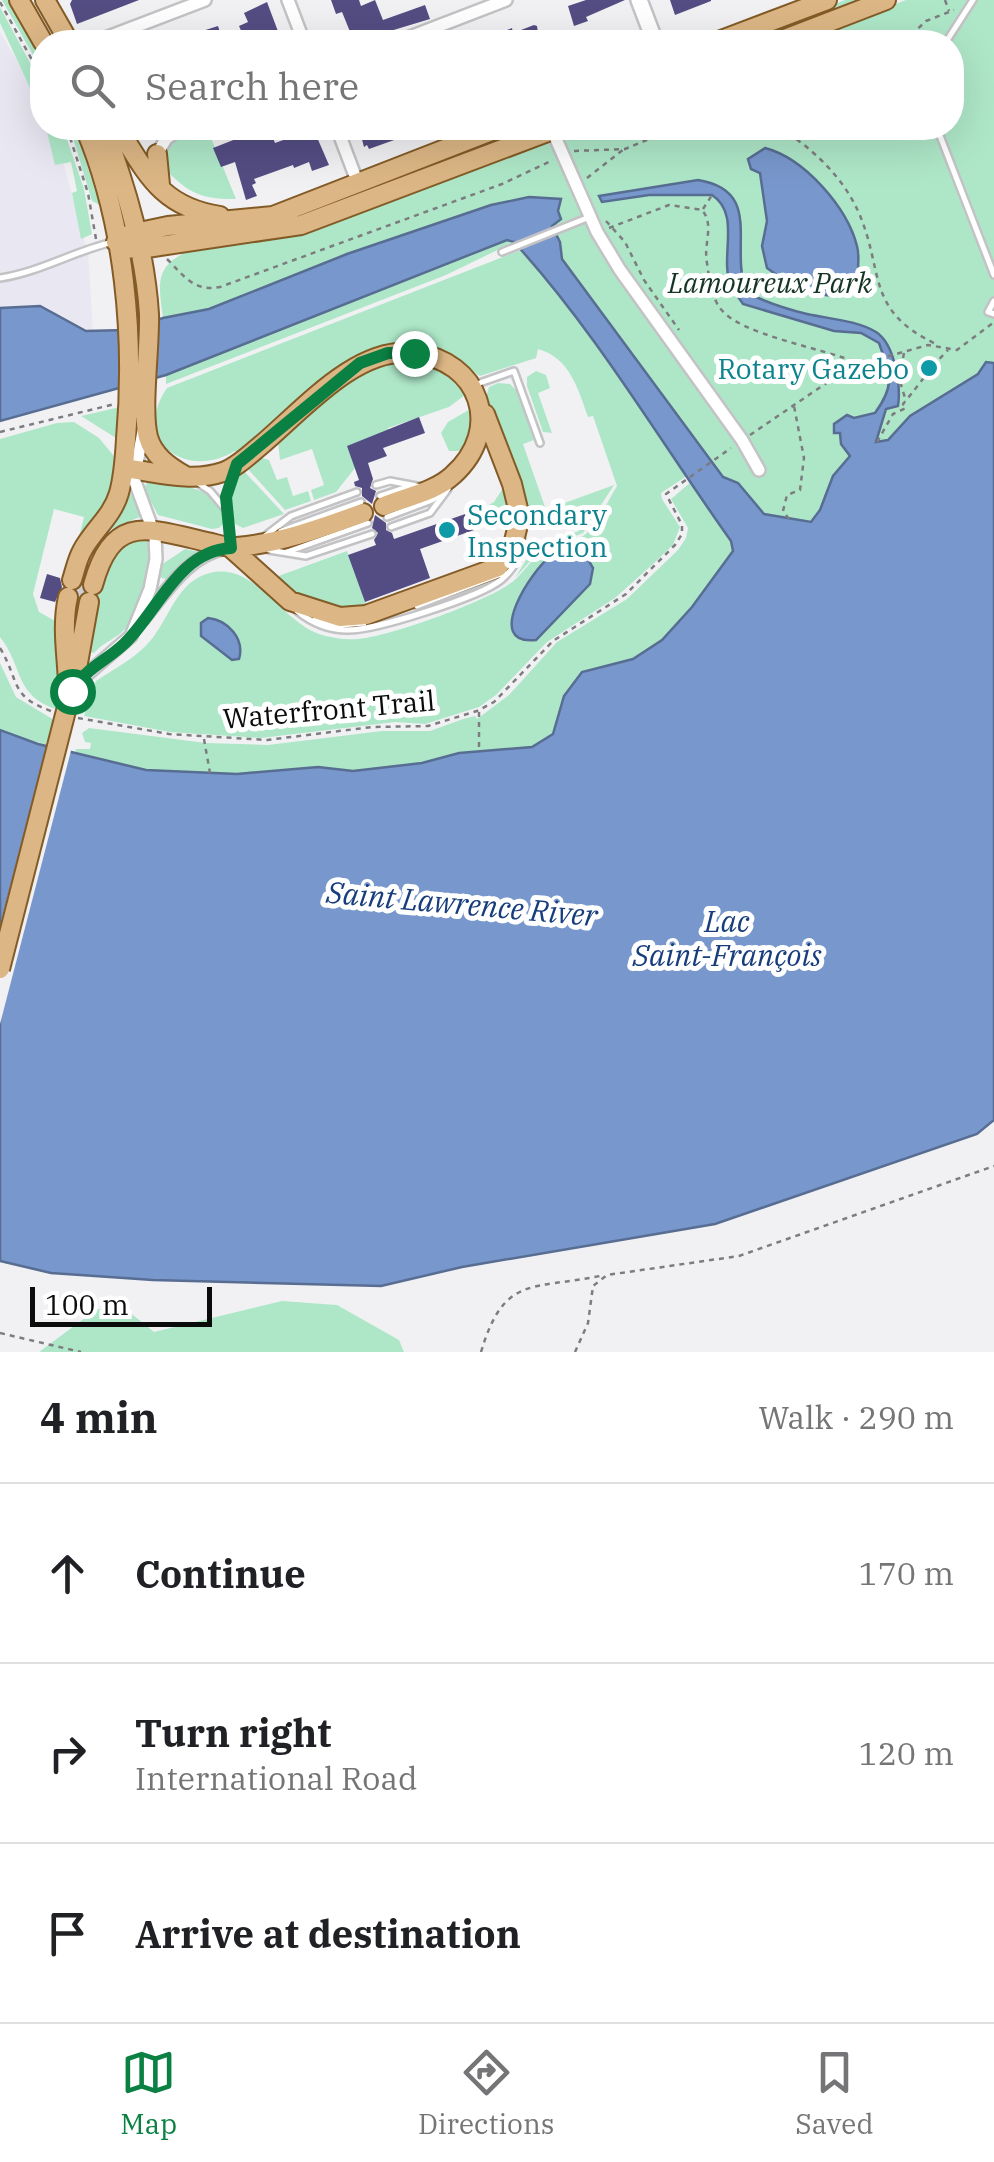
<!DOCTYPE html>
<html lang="en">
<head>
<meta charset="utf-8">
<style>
	body { margin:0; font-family:"IBM Plex Serif",serif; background:#f2f2f2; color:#202124 }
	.scale { position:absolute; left:30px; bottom:25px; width:182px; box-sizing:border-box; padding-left:10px; border:5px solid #0b0b0c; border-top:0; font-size:28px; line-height:35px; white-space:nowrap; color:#0b0b0c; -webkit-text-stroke:8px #fff; paint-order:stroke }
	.stop { position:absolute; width:30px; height:30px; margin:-22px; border:8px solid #0b8043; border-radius:50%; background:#fff }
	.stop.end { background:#0b8043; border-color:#fff; box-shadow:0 2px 10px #0008 }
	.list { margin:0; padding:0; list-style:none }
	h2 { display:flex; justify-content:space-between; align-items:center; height:130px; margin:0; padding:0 40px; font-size:42px }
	h2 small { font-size:32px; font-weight:400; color:#757577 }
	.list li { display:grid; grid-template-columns:65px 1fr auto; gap:30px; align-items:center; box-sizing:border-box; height:180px; padding:0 40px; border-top:2px solid #e0e0e0 }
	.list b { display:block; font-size:38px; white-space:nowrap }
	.list p { margin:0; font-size:32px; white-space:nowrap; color:#757577 }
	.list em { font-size:32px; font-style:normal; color:#757577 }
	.icon { flex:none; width:55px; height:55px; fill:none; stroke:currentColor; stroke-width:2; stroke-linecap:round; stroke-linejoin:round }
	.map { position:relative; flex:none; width:994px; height:1352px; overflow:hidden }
	.search { position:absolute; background:#fff; box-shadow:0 10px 40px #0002; left:30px; right:30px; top:30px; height:110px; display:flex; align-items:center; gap:25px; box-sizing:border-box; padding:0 35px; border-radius:40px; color:#757577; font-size:38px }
	.sheet { height:670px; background:#fff }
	nav { display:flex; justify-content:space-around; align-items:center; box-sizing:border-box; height:140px; border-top:2px solid #e0e0e0; background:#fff; font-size:28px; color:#757577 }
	nav a { display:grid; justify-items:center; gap:5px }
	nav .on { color:#0b8043 }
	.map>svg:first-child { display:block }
	.built { fill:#e8e7f2 }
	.green { fill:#aee7c8 }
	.water { fill:#7897cc; stroke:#576d92; stroke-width:2.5 }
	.pier { fill:#f1f1f4 }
	.building { fill:#544d83 }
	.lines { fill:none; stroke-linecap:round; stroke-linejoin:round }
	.primary-tunnel { stroke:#ceced1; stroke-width:18; stroke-dasharray:18 9; stroke-linecap:butt }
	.lane-casing { stroke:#c3c3c5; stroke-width:10 }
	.street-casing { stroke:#c3c3c5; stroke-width:16 }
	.secondary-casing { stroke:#c3c3c5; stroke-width:20 }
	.primary-casing { stroke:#835b26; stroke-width:22 }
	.path { stroke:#7d7d7f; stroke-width:2.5; stroke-dasharray:5 5; stroke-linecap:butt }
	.lane { stroke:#fff; stroke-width:5 }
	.street { stroke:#fff; stroke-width:11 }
	.secondary { stroke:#fff; stroke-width:15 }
	.primary { stroke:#dcb685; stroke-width:18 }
	.primary-bridge-casing { stroke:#835b26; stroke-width:22; stroke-linecap:butt }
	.primary-bridge { stroke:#dcb685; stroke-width:18 }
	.route { stroke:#0b8043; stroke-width:12 }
	.culture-dot { fill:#0f9aa8; stroke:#fff; stroke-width:4 }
	.labels { text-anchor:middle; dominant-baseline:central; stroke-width:10; stroke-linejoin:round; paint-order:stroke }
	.park-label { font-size:28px; font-style:italic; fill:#143425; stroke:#fff }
	.culture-label { font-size:28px; fill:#0d838f; stroke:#fff; text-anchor:end }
	.street-label { font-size:28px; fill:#0b0b0c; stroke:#fff }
	.water-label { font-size:30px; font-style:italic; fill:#183d7d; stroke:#fff }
</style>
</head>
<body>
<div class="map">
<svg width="994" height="1352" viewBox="0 0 994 1352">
	<rect width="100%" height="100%" fill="#f1f1f4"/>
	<path class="built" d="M0 32 42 105V128H54L88 254 93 332 40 306 0 308Z"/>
	<path class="green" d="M2 0H10L42 57V71Z
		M845 0H866L759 42H736Z
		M906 0H994V363L986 362 978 374 910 416 888 440 876 442 885 408C878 412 870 416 863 417 846 420 850 410 834 424L843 440 842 444 851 456 833 476 820 510 811 522 764 514 738 483 723 478 562 259 552 224 347 254 209 309 163 318C160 292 153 269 181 255V249L257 241 318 227 577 128H952V42H797Z
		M0 7 42 85V114L0 23Z
		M46 128H63L84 189 92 234 81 239 72 193 77 191 71 162 55 165Z
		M70 128H75L100 205 92 201Z
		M190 128H207L236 199C198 200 184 190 160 163L167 146Z
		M518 128H538L310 215 281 221Z
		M508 240 514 242 446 275 166 384V375Z
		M521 250 555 287 687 476 661 493 662 499 680 527 673 545 653 564 615 598 547 642 496 695 479 707 425 724 395 722 261 738 170 732 84 716 96 681C115 668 136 658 151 640 170 617 177 581 210 573 255 562 280 620 319 634 331 638 345 640 357 639 389 637 481 603 508 585 523 576 531 557 546 549 557 543 572 543 583 536 596 528 608 500 617 486L593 416 588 417C578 389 570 358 538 349L536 358 480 376 425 345 407 343 377 346 350 358 238 453 235 451C185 481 131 440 167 388Z
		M407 360C432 365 450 374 465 395L449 407 388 428 390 436 355 468 336 492 314 500 311 490 324 485 312 449 280 460 278 442C310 408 360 365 407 360Z
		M536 371 546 375 550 388 538 393 552 433 543 432 527 386V377Z
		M498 383 510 384 516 390 534 440 523 444 545 507 528 512 486 397 489 387Z
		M120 407 121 437 116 438 81 416Z
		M472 408C477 423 472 440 461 451H449L441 433 448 422Z
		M74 422 99 438 118 461 110 499 75 553 84 517 54 509 33 594 39 612 59 623 65 674 56 709C14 695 24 668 0 637V439L57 423Z
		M259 457 269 460 277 480 287 477 293 496 308 491 311 501 285 510 246 467Z
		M243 470 284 514 243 528 235 524C229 506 231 485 243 470Z
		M148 480C175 484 224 486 223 524L219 528 212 529 158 515 144 489Z
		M691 482 731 541 733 551 692 607 662 640 633 659 582 672 564 696 554 734 532 747 459 752 422 763 353 771 318 767 237 774 146 770 75 753 76 749H90L91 743 85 742 82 733 89 728 206 743 268 745 382 731H430L463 719 475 716 477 719 509 695 557 642 627 599 678 550 686 538 688 528 671 499Z
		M505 485 510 510 507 519 488 526 482 509 494 502Z
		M614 485 583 533 540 550 515 578 534 547 579 531 570 509 531 523 529 516Z
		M129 490 142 516 109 530 121 515Z
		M150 538C150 568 146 605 125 629 116 639 103 642 94 653L86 651C94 608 96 543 150 538Z
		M185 549 199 552 169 580 159 577 161 565Z
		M347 551 367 607C327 615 304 601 273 578Z
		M0 663 16 697 54 720 46 745 0 730Z
		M282 1301 337 1305 399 1340 404 1352H39L97 1309 128 1311 154 1332Z"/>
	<path class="water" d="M765 148C804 158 847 207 857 246 861 261 856 278 856 293L849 290 844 295C817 299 788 284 767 268L762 246 767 221 760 173 751 169 748 159Z
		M698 180C765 191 728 248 747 293 766 302 786 309 807 314 829 319 856 320 876 332 895 344 901 386 898 406L886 409 876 442 888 440 910 416 978 374 986 362 994 363V1120L977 1134 715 1224 462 1267 381 1286 153 1280 51 1273 0 1261V730L38 744 146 770 237 774 318 767 353 771 422 763 459 753 532 747 553 734 564 696 582 672 633 659 662 640 692 607 733 551 731 541C659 440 597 333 514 242L507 240 166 375 0 421V308L40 306 86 331 126 330 163 318 209 309 347 254 491 205 529 197 561 199 558 211 561 219 552 226 560 242 562 259 723 477 738 483 764 514 811 522 820 510 833 476 850 456 841 444 840 433H834V424L847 415 854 418 875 413C896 384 890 375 879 343L861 333 834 331 743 304C739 298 732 290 730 283 720 255 741 214 712 195H649L602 202 599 196Z
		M567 551 586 556 593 568 590 584 536 640C482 646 532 569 551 556 553 554 564 552 567 551Z
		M208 618C228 620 245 639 239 659L232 660 201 636V623Z"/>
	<path class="pier" d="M48 741 72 747 0 1024V926Z"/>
	<path class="building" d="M72 0H139L77 24 70 4Z
		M331 0H359L361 6 375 0 383 20 425 5 430 19 377 35 376 31 353 39 342 12 336 14Z
		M586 0H625L586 17 588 21 574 26 568 6Z
		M670 0H711V1L675 15Z
		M267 2 282 42H246L239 26 248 22 244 13Z
		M534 25 537 26 539 39 531 42H523L522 39 517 42H491L502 37 500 33 512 28 513 33Z
		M218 26 223 42H173L195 30 196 33Z
		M625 31 629 42H596L595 41Z
		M243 128H269L275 143 297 135 294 128H313L329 165 312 171 309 162 294 168 293 165 254 179 256 183 252 185 257 196 246 200 235 162 221 167 213 148 246 135Z
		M359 128H424L425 129 369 149 367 145 364 147Z
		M924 360H933L938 367 934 375 925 376 920 368Z
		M419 417 425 433 383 448 387 456 368 463 373 479 370 488 376 491 372 504 362 496V488L355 486 354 482 359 480 347 446Z
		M468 513 474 530 420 549 430 578 365 602 348 555 376 545 374 540 378 533 372 528 375 515 386 523V530L392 533 394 539Z
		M47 574 60 578 62 587 55 602 40 598Z"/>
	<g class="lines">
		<path class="primary-tunnel" d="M79 599 83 584"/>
		<defs>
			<path id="lane" d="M946 42 973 0
				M937 128 994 275
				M502 252 587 218
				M0 278C40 272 74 251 113 242
				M994 301 988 312 994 314
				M474 385 514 371 540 443
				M198 483 210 491 226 510
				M376 485 390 481 422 487
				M380 496 410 486
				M387 517 432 500 444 492
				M391 527 430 513 448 489
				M281 531 361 502
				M265 536 291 516 357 492
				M231 544 226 497 232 476
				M269 550 306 556 372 534
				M287 552 368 523
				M417 606 504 573
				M297 611C312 623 328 630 347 630 374 631 480 597 501 580 514 569 521 556 522 540
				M315 620 342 625 364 623"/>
			<path id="street" d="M288 0 304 42
				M95 42 205 0
				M397 42 506 0
				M337 128 357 181
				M552 130 597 232 620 270 742 440 759 470
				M157 154 166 139 180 128
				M143 619C166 592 188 555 226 548
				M77 683 131 636 150 589 156 559 155 536 134 479 144 426"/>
			<path id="secondary" d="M639 0 655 42"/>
			<path id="primary" d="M19 0 43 42
				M45 0 69 42
				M716 42 827 0
				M777 42 886 0
				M104 128C126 187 145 250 149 314 150 348 141 409 148 437 153 455 168 466 184 475
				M118 128C147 174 161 207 220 216
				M157 154 160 185
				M116 242 126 248 140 249 301 225 558 128
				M116 242 130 234 168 226 273 216 499 128
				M124 468C156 472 191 483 223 472 237 467 249 455 260 446 301 412 356 346 413 353 480 360 504 429 453 475 435 492 406 497 384 506
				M231 548 290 601 340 617 366 615 498 567 513 545 520 517 512 484 485 414
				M72 580C75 571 77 560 82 551 93 530 112 517 119 493 124 475 125 457 126 439 135 337 125 223 85 128
				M93 585C113 513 147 528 207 542 217 544 227 548 237 547 281 543 321 528 363 513
				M76 674 89 602
				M68 703C70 667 60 633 68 597"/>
		</defs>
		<use href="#lane" class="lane-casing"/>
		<use href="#street" class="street-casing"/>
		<use href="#secondary" class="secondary-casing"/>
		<use href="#primary" class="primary-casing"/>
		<path class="path" d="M945 0 949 11
			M0 2 42 78
			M904 42 926 21 954 10
			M67 128 88 193 96 239
			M780 128C812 148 842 176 858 211 885 271 864 310 936 344
			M574 151 625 149 659 135 699 128
			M587 178 624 149
			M703 209 712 195
			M606 221 625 242 644 280 679 330
			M609 228 669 205 702 210C715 225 703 244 707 263 709 277 711 296 720 308 739 335 823 348 858 363
			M167 259C184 276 194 292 220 287L502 184 553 160
			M904 353 899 378 905 398
			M0 432 115 404
			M750 435 850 367 928 345 957 350 993 323
			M877 442 893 414 906 408 903 404C919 385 930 368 948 350
			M789 519 783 511 787 495 800 490 804 458 794 406
			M0 648C20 681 9 696 51 711
			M479 712V750
			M78 718 169 734 267 740 372 727 428 726 477 711 494 702 553 641 626 594 675 545 682 534V525L666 494 731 448
			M204 739 210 773
			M0 1333 81 1352
			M481 1352C504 1275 531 1290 600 1276
			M575 1352 588 1323 593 1286 607 1275 739 1256 994 1166"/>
		<use href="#lane" class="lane"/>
		<use href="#street" class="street"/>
		<use href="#secondary" class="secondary"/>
		<use href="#primary" class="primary"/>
		<defs>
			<path id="primary-bridge" d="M0 969 68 703"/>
		</defs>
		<use href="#primary-bridge" class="primary-bridge-casing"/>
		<use href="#primary-bridge" class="primary-bridge"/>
	</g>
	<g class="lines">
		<path class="route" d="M72 691C85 669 106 661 124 644 157 613 178 551 231 548L226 497 237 464 360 363 388 353H414"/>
	</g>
	<g class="culture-dot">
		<circle cx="929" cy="368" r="10"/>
		<circle cx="447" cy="530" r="10"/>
	</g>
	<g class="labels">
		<g class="park-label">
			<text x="770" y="282">Lamoureux Park</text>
		</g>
		<g class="culture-label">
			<text x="909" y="368">Rotary Gazebo</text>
			<text x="467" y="514" text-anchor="start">Secondary<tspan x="467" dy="32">Inspection</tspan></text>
		</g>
		<g class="street-label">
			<text transform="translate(329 709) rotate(-5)">Waterfront Trail</text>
		</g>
		<g class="water-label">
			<text transform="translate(462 903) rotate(5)">Saint Lawrence River</text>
			<text x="727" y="920">Lac<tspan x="727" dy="34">Saint-François</tspan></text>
		</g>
	</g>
</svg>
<div class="scale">100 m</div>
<div class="stop" style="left:72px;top:691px"></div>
<div class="stop end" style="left:414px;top:353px"></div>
<div class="search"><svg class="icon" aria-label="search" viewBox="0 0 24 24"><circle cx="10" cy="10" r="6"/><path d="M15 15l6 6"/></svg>Search here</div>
</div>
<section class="sheet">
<h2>4 min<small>Walk · 290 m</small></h2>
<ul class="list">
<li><svg class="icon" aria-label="ahead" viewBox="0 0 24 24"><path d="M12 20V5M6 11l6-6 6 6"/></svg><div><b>Continue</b></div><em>170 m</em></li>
<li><svg class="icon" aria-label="right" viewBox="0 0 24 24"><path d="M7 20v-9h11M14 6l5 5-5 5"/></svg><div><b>Turn right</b><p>International Road</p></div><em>120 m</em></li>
<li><svg class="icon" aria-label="arrive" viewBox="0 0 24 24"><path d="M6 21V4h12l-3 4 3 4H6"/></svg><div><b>Arrive at destination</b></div></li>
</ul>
</section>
<nav>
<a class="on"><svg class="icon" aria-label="map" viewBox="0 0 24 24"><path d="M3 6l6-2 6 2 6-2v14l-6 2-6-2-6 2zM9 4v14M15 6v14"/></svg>Map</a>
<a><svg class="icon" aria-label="directions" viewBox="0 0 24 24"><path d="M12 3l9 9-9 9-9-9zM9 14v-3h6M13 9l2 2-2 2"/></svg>Directions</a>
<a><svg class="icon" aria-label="saved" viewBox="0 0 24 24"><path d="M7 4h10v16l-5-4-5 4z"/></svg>Saved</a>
</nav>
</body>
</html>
